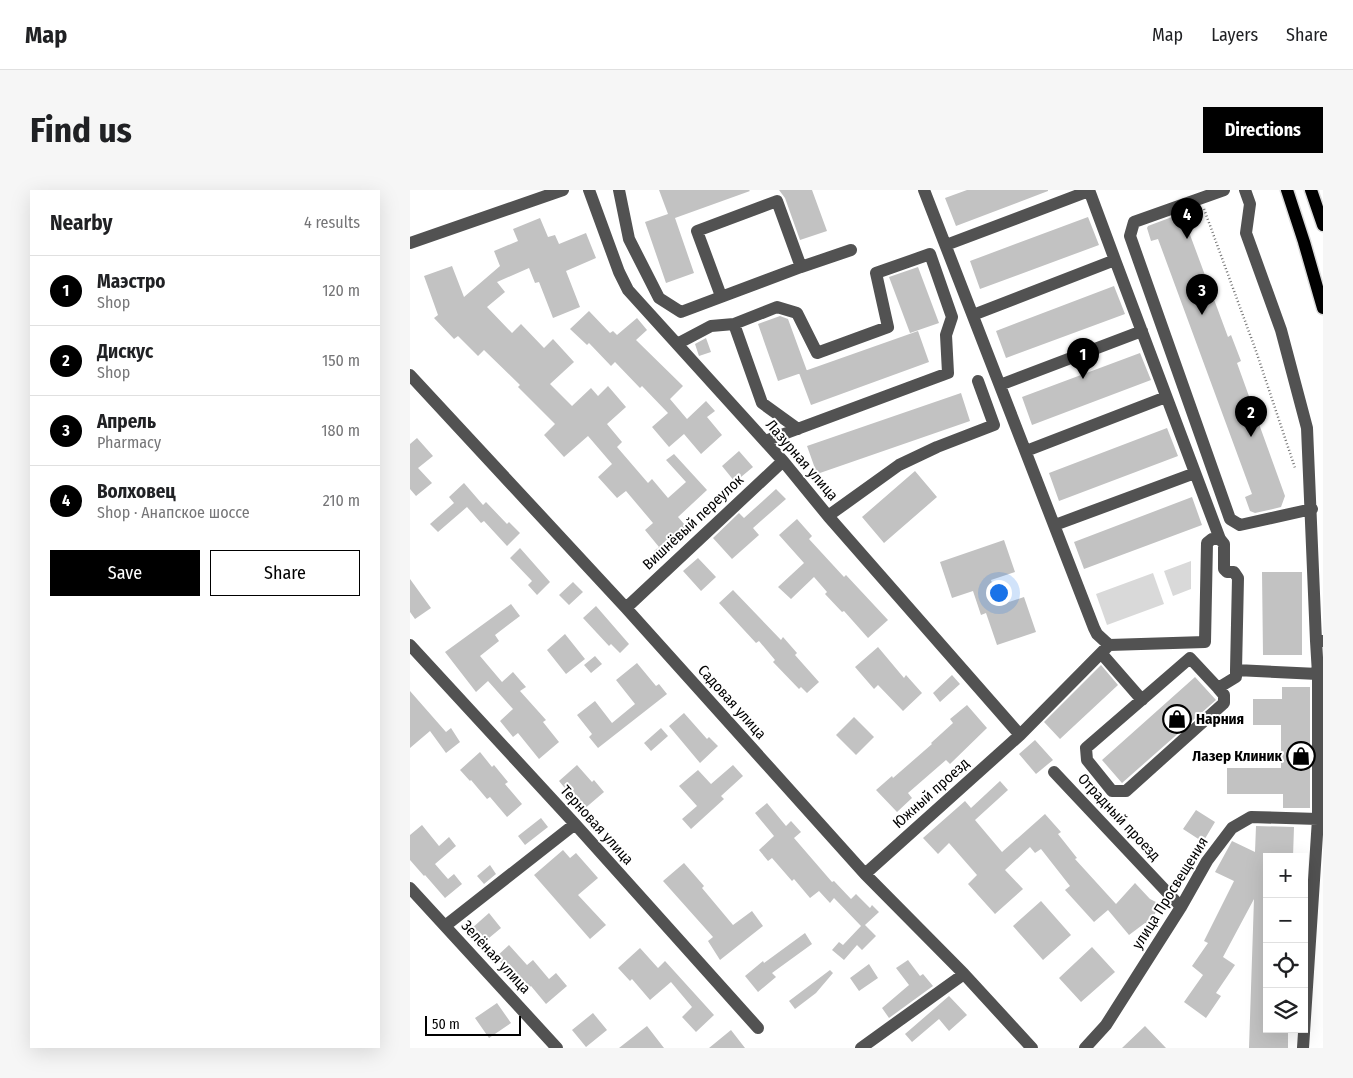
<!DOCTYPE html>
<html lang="en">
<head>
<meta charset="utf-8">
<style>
	body { margin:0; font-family:"Fira Sans Condensed",sans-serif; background:#f6f6f6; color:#202124 }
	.controls { position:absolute; right:15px; bottom:15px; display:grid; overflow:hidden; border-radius:0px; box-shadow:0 5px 20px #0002 }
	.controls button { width:45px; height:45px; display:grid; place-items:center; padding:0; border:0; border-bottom:1px solid #e0e0e0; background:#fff; color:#202124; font:25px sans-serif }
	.scale { position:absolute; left:15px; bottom:12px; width:96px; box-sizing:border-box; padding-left:5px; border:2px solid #000; border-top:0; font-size:14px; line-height:18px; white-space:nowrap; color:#000; -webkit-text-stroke:4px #fff; paint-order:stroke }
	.you { position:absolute; left:588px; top:402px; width:18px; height:18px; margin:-12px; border:4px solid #fff; border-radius:50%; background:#1a73e8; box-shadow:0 0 0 8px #1a73e833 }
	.badge { display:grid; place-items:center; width:32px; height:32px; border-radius:50%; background:#000; color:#fff; font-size:16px; font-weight:700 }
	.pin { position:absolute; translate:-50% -41px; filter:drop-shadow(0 1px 2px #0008) }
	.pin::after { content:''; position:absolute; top:26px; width:18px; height:15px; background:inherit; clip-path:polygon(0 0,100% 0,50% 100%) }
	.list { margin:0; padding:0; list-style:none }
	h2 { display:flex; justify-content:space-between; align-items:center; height:65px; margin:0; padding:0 20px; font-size:21px }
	h2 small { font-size:16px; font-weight:400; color:#757577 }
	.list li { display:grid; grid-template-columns:32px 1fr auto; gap:15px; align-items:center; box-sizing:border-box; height:70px; padding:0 20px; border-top:1px solid #e0e0e0 }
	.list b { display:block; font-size:19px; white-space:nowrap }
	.list p { margin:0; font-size:16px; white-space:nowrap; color:#757577 }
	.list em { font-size:16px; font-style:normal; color:#757577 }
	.actions { display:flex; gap:10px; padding:15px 20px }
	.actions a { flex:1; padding:11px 0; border:1px solid #000; border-radius:0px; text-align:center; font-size:18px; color:#000 }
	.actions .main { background:#000; color:#fff }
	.icon { flex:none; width:28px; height:28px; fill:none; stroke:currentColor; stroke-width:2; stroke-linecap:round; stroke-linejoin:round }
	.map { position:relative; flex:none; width:913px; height:858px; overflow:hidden; border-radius:0px }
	header { display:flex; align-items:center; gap:30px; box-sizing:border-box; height:70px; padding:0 25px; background:#fff; border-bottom:1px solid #e0e0e0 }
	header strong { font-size:24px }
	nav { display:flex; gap:28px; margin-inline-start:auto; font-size:18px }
	.intro { display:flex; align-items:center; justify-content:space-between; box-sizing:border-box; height:120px; padding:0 30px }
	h1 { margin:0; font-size:35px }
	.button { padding:12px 22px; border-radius:0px; background:#000; color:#fff; font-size:18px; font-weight:700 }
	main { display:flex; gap:30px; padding:0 30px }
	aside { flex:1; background:#fff; border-radius:0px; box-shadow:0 5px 20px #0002 }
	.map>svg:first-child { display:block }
	.green { fill:#d9d9d9 }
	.building { fill:#c2c2c2 }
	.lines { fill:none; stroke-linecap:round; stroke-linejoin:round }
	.major-casing { stroke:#dbdbdb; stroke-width:15 }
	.path { stroke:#747474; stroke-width:2.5; stroke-dasharray:1 2.5; stroke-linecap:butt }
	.minor { stroke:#525252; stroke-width:12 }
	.major { stroke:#000; stroke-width:12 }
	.labels { text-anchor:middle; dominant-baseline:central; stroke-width:4; stroke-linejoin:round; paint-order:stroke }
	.street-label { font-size:15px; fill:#000; stroke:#fff }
	.poi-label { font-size:15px; font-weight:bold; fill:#000; stroke:#fff; text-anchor:start }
</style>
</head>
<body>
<header>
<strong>Map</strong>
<nav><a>Map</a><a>Layers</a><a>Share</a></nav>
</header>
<div class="intro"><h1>Find us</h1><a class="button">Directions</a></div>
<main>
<aside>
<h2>Nearby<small>4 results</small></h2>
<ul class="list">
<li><span class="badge">1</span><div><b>Маэстро</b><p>Shop</p></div><em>120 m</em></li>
<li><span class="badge">2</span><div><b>Дискус</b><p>Shop</p></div><em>150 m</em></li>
<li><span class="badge">3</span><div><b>Апрель</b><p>Pharmacy</p></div><em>180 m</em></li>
<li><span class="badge">4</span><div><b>Волховец</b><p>Shop · Анапское шоссе</p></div><em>210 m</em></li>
</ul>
<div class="actions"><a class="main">Save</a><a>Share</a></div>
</aside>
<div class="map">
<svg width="913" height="858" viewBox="0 0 913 858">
	<rect width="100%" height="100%" fill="#fff"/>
	<path class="green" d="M781 371V399L763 406 754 381Z
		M743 383 754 414 697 435 686 404Z"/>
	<path class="building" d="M249 0H339L340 1 265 28 284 83 256 93 235 32 258 24Z
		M369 0H402L417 41 390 50 375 8Z
		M557 0H638V1L546 36 535 8Z
		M770 24 773 26 818 147 821 145 831 171 827 173 875 306 871 317 863 319 845 323 840 321 835 307 842 304 748 49 741 51 737 38 738 36Z
		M678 27 689 55 570 99 560 71Z
		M130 28 138 47 145 45 149 54 176 43 186 68 156 81 170 117 143 128 129 92 125 93 119 78 87 92 95 102 77 117 102 143 111 134 134 158 143 149 164 172 140 194 162 216 181 198 188 206 198 196 216 217 197 234 212 252 207 257 238 293 242 289 258 308 276 292 256 270 264 264 297 300 268 327 281 342 251 369 244 361 249 357 235 340 243 333 216 301 207 308 188 287 202 274 178 246 154 267 134 245 145 234 108 197 110 195 74 160 68 166 48 146 44 149 24 128 28 125 14 86 42 76 54 107 90 76 84 61 108 51 103 39Z
		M508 77 529 133 500 143 479 87Z
		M704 96 715 124 596 168 586 141Z
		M179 121 200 143 203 141 207 145 227 128 237 140 226 150 273 196 260 209 277 229 296 211 305 221 297 227 312 245 291 264 274 244 259 257 242 237 258 223 232 196 230 198 205 172 201 176 179 153 177 155 160 139Z
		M370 126 378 129 397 181 368 191 348 134Z
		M508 141 519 172 401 215 389 183Z
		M296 148 301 162 289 166 285 154Z
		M730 163 741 190 622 235 612 207Z
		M551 203 560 231 407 284 397 256Z
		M757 238 768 266 649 311 639 283Z
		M7 248 23 266 8 278 22 293 6 306 0 299V254Z
		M329 261 343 277 325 292 312 276Z
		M505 281 527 307 474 353 452 327Z
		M54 293 73 315 76 312 97 334 99 332 110 343 97 356 74 331 71 333 57 317 28 342 20 334 44 313 39 307Z
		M366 299 376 309 343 338 349 345 322 369 303 348 329 323 334 328Z
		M782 307 792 335 674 379 664 352Z
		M387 329 402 346 399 349 434 387 436 385 478 430 458 448 434 421 432 422 415 404 417 402 404 387 381 409 368 397 394 373 369 345Z
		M594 350 605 382 581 390 590 415 614 407 626 442 587 455 576 423 571 425 563 401 542 408 530 372Z
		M110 358 140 392 127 405 118 395 122 391 100 368Z
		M288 368 306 387 291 401 273 381Z
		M852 382H892V465H853Z
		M0 389 21 418 5 429 0 422Z
		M163 392 173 402 159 415 149 405Z
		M323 400 371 450 373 447 387 463 385 465 409 492 397 503 391 497 389 499 363 472 365 470 349 451 346 453 309 413Z
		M101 414 110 426 85 445 89 451 70 466 92 492 103 482 116 497 110 501 136 530 133 532 149 552 129 569 108 543 103 547 90 531 103 519 78 491 66 502 35 462Z
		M186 416 219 454 210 463 201 454 199 456 173 428Z
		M155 444 175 469 156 484 137 460Z
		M468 457 494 488 496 485 512 503 493 521 468 495 464 499 445 477Z
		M185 466 192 474 181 483 174 475Z
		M227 473 246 496 249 494 257 504 188 558 179 547 182 544 167 525 185 511 202 533 225 514 206 490Z
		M691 475 708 495 650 549 634 532Z
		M542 485 550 494 530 512 523 503Z
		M785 487 806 510 712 593 692 570Z
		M872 497H900V618H873V604H817V578H871V535H843V509H872Z
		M0 501 36 542 41 538 50 552 36 563 20 541 0 558Z
		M557 515 577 538 540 574 536 570 498 603 502 608 487 622 466 600 482 586 483 588 522 554 521 553 543 533 540 529Z
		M274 523 297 549 299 547 308 556 290 573 259 536Z
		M444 527 464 547 446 565 426 545Z
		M251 538 258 546 241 561 234 553Z
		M625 550 643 570 626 584 609 564Z
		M70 562 82 577 84 575 98 592 95 594 112 614 97 627 80 607 77 609 61 590 60 591 50 580Z
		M167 575 182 592 184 590 194 602 173 620 149 591Z
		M323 575 333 586 311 606 314 609 281 639 272 629 287 616 269 596 288 580 301 594Z
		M590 591 598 600 565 630 592 662 635 624 651 642 648 644 667 668 665 669 706 714 725 693 740 709 746 712 748 718 740 733H735L719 745 698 720 684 732 655 700 660 696 631 659 625 663 620 657 595 680 613 699 585 724 558 694 567 685 539 653 528 664 513 648 555 611 561 618Z
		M357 613 376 636 381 631 391 642 384 648 422 692 424 691 441 709 446 704 460 718 462 715 469 722 455 735 466 746 452 760 447 755 434 770 422 760 429 752 433 755 451 736 424 708 420 713 409 701 400 708 384 689 382 691 362 668 358 671 349 660 364 646 345 623Z
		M786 620 805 632 793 652 773 639Z
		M131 628 138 637 115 655 108 646Z
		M12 635 29 656 39 647 46 656 25 674 38 689 44 684 52 694 35 708 15 685 14 686 0 670V645Z
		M846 636 884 637 883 667H857V839H878V858H839L844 709 813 767 825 775 806 803 811 806 796 828 774 812 793 785 782 776 798 753 794 751 824 691 805 682 822 651 845 662Z
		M153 660 160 668 166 663 188 688 168 705 196 735 180 749 124 685Z
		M274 673 294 696 292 698 323 735 342 721 353 736 310 770 298 751 303 747 253 691Z
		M80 675 86 684 74 694 67 686Z
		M631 711 661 745 633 770 603 736Z
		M79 723 91 738 73 753 61 739Z
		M395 743 402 754 362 783 366 787 348 802 335 786 353 771 354 773Z
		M99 755 117 775 123 770 139 789 146 783 157 796 136 814 121 796 115 801 86 767Z
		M682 757 705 782 671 812 649 788Z
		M230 758 248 778 255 771 304 825 286 842 272 827 282 817 261 792 240 810 222 789 220 791 208 778Z
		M498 770 510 786 513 784 523 796 479 828 472 818 499 795 486 778Z
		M459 774 468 788 449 801 440 788Z
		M420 780 423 783 406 803 385 819 379 811Z
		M539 806 557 825 539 841 529 829 502 852 495 844Z
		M87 813 101 833 79 848 65 828Z
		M183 823 197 840 176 857 162 840Z
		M237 836 254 858H209Z
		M735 836 756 858H712Z
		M321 840 335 858H299Z"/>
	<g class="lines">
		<defs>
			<path id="major" d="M877 0 894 52 913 118
				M901 0 913 35"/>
		</defs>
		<use href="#major" class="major-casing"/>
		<path class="path" d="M794 19 846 161 885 278"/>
		<path class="minor" d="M179 0 209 82 218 100 373 271 418 326 610 545
			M209 0 219 49 249 108 271 122 391 77 441 60
			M514 0 684 438 687 444 699 455
			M679 0 705 70
			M814 0 724 32 720 46 820 329 830 335 902 319
			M835 0 840 14 836 43 871 140 897 238 906 451
			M0 53 153 0
			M536 55 679 1
			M311 106 287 41 367 11 391 77
			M563 125 705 70 810 349
			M324 134 352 213 388 239
			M267 154 301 136 324 134 367 117 387 123 407 163 478 137 466 83 520 64 542 127 536 145 538 183 355 251
			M0 185 216 418 455 684 554 784 622 858
			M590 195 732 141
			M616 261 756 207
			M418 326 489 275 527 257 584 235 568 191
			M645 335 785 283
			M216 418 373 271
			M0 455 165 634 348 838
			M691 463 732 510
			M808 498 780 468 676 558 677 570 702 601H716L814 513V505L808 498 826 487V480
			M644 582 771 717
			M455 684 610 545 699 455 795 452 797 353 802 349H810L814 354V379L817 382H824L828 388 826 480 908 484 906 451H913
			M0 698 147 858
			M35 736 165 634
			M451 858 554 784
			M675 858 696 835 771 717 797 671 822 638 841 627 908 629
			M893 858 908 629V484"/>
		<use href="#major" class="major"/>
	</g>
	<defs>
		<symbol id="shop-ring" viewBox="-11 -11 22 22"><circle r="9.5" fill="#fff" stroke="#000" stroke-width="1.5"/><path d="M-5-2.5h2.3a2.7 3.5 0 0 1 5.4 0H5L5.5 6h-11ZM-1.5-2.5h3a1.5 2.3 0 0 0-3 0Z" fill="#000"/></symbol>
	</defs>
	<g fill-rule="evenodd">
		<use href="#shop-ring" x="751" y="513" width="32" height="32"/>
		<use href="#shop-ring" x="875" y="550" width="32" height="32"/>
	</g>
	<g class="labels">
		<g class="street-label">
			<text transform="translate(392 270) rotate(49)">Лазурная улица</text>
			<text transform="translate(283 332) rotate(-43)">Вишнёвый переулок</text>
			<text transform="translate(322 512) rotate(48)">Садовая улица</text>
			<text transform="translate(521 603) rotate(-42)">Южный проезд</text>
			<text transform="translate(709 627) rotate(47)">Отрадный проезд</text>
			<text transform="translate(187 635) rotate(48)">Терновая улица</text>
			<text transform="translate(760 703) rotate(-58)">улица Просвещения</text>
			<text transform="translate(86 767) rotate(47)">Зелёная улица</text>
		</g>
		<g class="poi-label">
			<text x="786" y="529">Нарния</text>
			<text x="872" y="566" text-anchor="end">Лазер Клиник</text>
		</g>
	</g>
</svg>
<div class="controls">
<button>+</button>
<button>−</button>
<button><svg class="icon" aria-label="locate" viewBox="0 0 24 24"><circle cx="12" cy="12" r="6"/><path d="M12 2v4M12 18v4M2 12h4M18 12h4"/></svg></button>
<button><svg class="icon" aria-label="layers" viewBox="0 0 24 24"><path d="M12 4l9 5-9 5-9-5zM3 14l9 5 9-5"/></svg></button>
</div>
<div class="scale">50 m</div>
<div class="you"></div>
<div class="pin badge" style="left:673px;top:189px">1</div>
<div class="pin badge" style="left:841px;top:247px">2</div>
<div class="pin badge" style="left:792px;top:125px">3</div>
<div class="pin badge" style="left:777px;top:49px">4</div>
</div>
</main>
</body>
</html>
